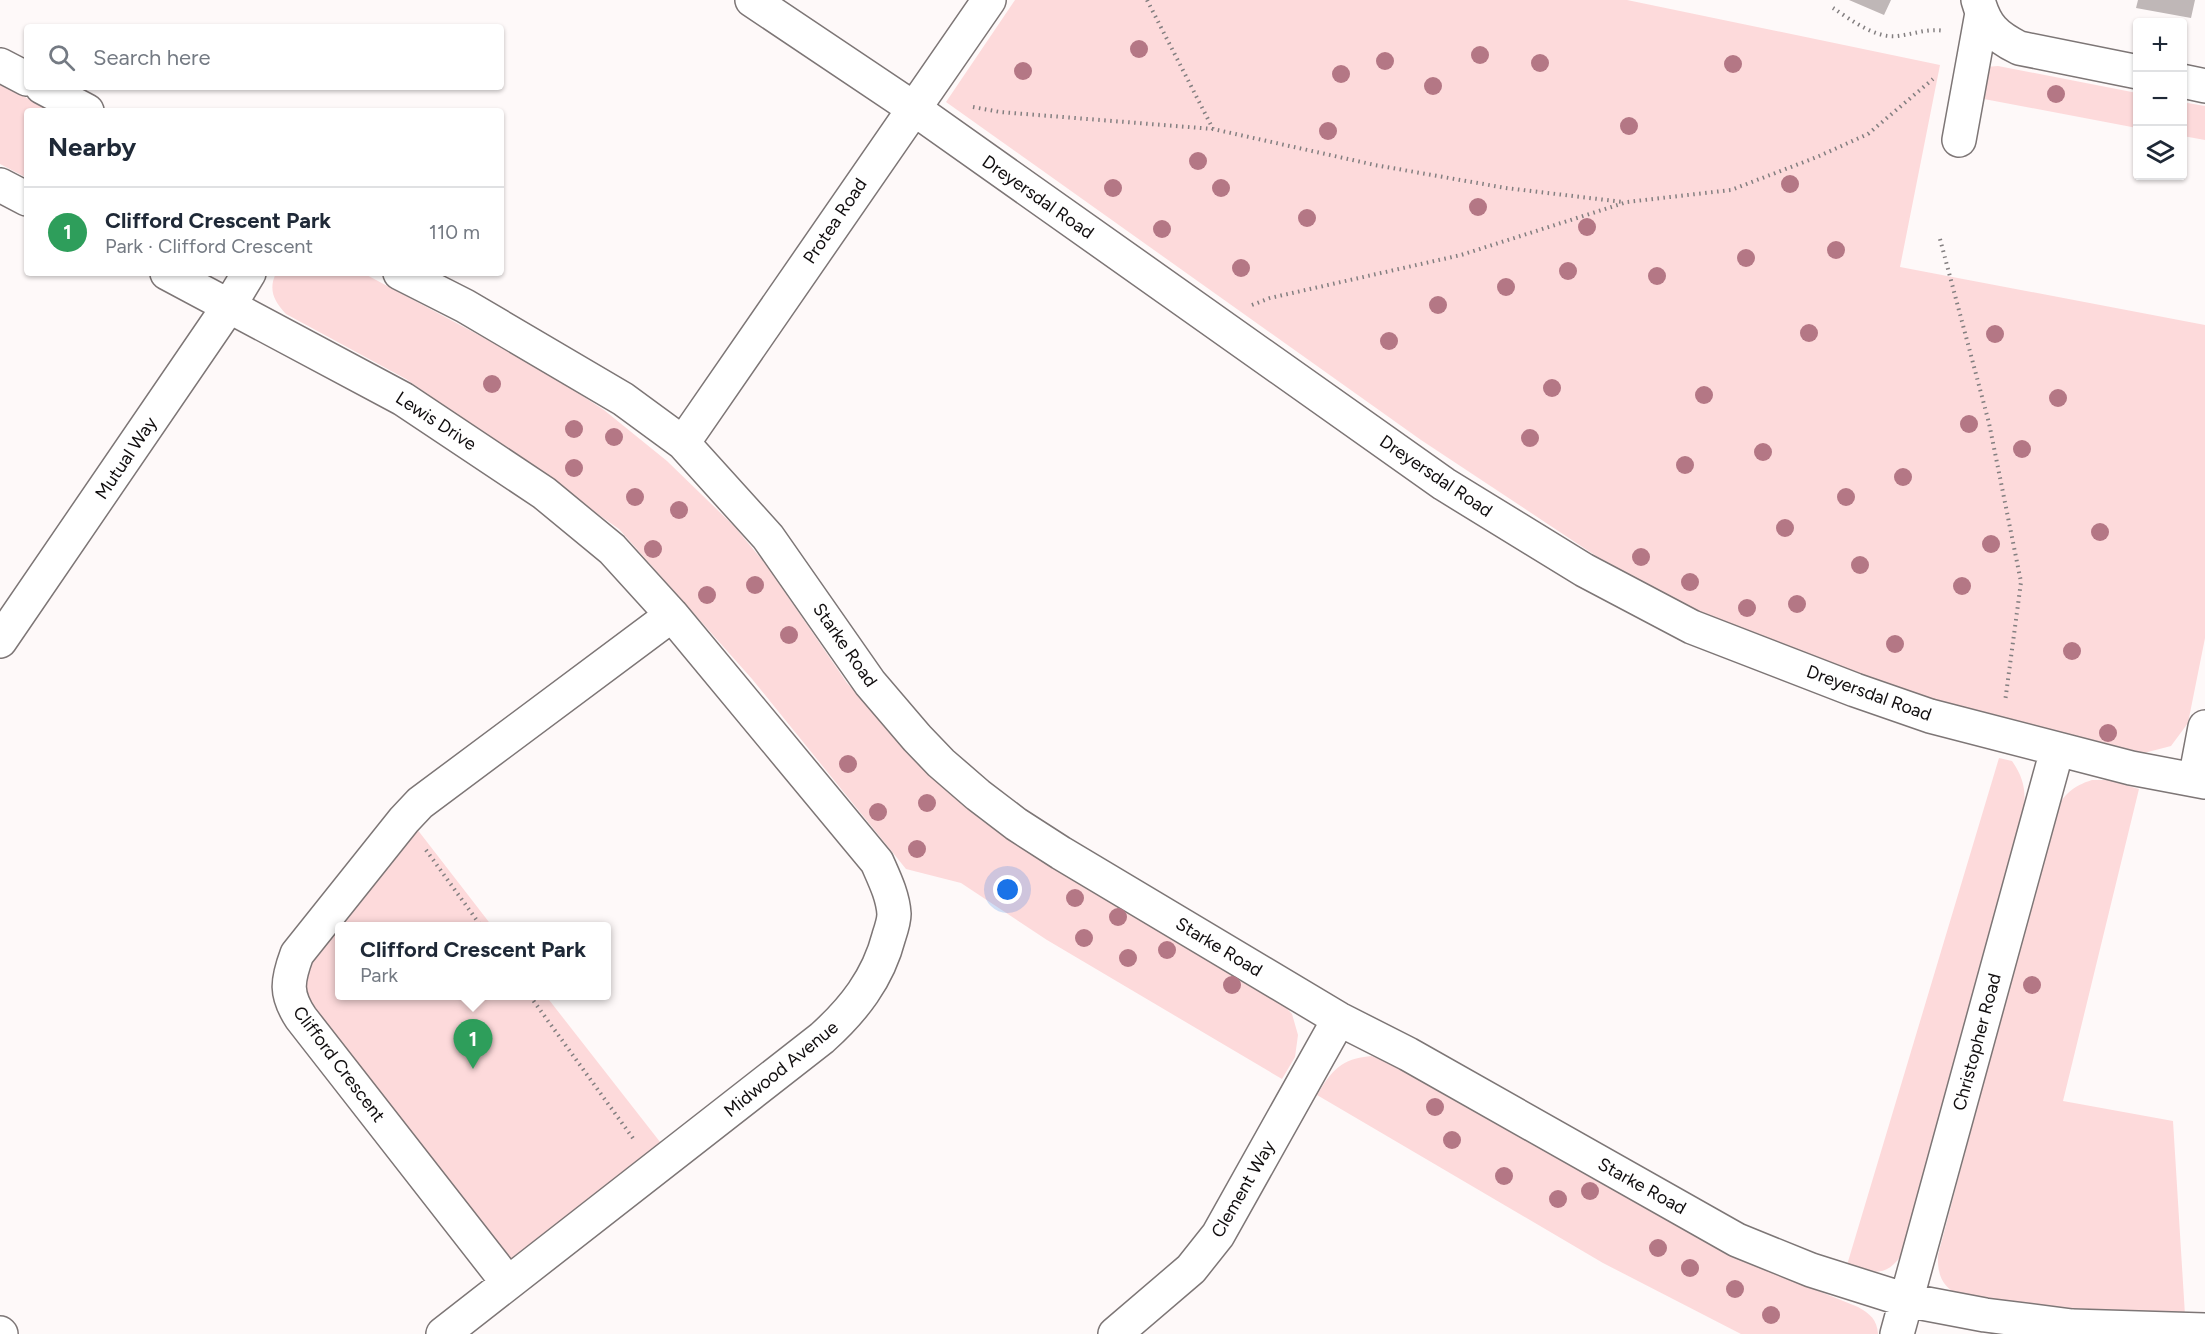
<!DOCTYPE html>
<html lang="en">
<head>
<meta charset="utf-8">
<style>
	body { margin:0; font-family:Figtree,sans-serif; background:#f6f6f7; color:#1f2937 }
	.controls { position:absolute; right:18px; top:18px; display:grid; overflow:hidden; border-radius:6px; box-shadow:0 2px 4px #0004 }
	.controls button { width:54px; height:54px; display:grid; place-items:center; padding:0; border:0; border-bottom:2px solid #e0e1e3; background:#fff; color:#1f2937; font:30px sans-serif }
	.you { position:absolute; left:1008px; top:890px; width:21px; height:21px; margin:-15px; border:4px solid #fff; border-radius:50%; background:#1a73e8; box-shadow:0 0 0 9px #1a73e833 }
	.badge { display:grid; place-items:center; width:39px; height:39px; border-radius:50%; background:#428984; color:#fff; font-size:20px; font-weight:700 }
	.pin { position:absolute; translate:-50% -50px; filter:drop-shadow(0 2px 3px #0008) }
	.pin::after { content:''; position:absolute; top:32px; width:21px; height:18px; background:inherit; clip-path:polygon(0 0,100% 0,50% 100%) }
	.popup { position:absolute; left:335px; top:922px; width:276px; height:78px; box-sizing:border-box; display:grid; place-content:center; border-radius:6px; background:#fff; filter:drop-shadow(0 2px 4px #0005); font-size:20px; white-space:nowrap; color:#747a83 }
	.popup b { font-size:22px; color:#1f2937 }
	.popup::after { content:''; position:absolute; left:50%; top:100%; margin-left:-12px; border:12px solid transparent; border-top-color:#fff }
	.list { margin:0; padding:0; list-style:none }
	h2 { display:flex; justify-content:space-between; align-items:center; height:78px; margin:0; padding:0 24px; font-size:26px }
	h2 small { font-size:20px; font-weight:400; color:#747a83 }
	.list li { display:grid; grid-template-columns:39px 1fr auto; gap:18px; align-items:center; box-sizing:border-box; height:90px; padding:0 24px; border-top:2px solid #e0e1e3 }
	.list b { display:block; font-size:22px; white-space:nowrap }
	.list p { margin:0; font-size:20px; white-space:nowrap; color:#747a83 }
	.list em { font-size:20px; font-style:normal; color:#747a83 }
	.icon { flex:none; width:33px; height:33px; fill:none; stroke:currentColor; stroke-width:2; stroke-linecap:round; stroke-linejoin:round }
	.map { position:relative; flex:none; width:2205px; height:1334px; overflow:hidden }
	.search { position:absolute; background:#fff; box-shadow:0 2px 4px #0004; left:24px; top:24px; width:480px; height:66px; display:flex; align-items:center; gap:15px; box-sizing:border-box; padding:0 21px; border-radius:6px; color:#747a83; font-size:22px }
	.panel { position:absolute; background:#fff; box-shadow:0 2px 4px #0004; left:24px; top:108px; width:480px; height:168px; border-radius:6px }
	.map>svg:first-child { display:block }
	.green { fill:#fddadb }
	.building { fill:#bfb7b7 }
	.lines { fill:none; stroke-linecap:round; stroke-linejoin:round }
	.minor-casing { stroke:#7d7676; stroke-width:36 }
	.path { stroke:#837f80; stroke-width:4; stroke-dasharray:1.5 4.5; stroke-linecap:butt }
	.minor { stroke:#fff; stroke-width:33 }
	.tree { fill:#b47785 }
	.labels { text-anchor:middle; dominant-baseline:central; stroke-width:4.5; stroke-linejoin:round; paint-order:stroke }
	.street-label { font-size:18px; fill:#100d0e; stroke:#fff }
</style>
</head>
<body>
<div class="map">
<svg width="2205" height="1334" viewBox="0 0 2205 1334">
	<rect width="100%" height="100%" fill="#fef9f9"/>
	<path class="green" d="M1015 0H1627L1940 65 1900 267 2205 325V638L2188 723 2171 746 2144 753 1858 680 1704 615 1596 556 1421 440 946 102Z
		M1998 66 2137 93V128L1984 99 1978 91 1986 67Z
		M0 84 52 111H27V178L0 164Z
		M2182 102 2205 106V140L2183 136Z
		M276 273H363L535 365 604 410 667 461 734 526 767 566 847 683 935 779 981 820 1278 999 1292 1014 1298 1035 1295 1057 1282 1079 1047 940 961 883 906 869 752 679 619 529 406 379 286 314C274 301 268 290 276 273Z
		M1999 758 2012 761C2023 777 2026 789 2024 808L1904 1251C1888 1278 1873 1274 1847 1265Z
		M2092 780H2108L2139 789 2063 1101 2173 1121 2185 1315 2073 1313 1962 1297C1943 1288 1937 1276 1938 1255L2055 812C2064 794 2073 786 2092 780Z
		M410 820 492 926H340V996H546L671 1156 508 1283 297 1008 307 945Z
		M1371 1056 1391 1063 1732 1256 1858 1307C1870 1314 1877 1319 1878 1334H1741L1603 1263 1317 1095C1332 1070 1341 1059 1371 1056Z"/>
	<path class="building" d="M1849 0H1891L1884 15Z
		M2138 0H2195L2191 18 2136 8Z"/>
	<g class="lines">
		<defs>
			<path id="minor" d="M752 0 913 108 1444 484 1584 570 1692 627 1855 690 1930 716 2131 768 2205 782
				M1978 0C1985 26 1995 36 2019 48L2138 72
				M0 65 27 79
				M2182 81 2205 86
				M42 87 87 111
				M1959 140 1982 13
				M0 185 27 199
				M167 273 403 399 544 493 612 549 672 615 877 862C884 878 893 896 894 914 894 921 891 930 889 936 878 979 853 1010 822 1038L443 1334
				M400 273 465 306 623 399 683 443 768 537 870 683 917 738 941 763 978 795 1016 824 1061 853 1339 1019 1408 1054 1737 1240 1811 1270 1906 1300 1985 1315 2072 1326 2205 1330
				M683 443 989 0
				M0 641 229 306 249 273
				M2195 780 2205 727
				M508 1283 301 1018C285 994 287 981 297 954L404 820 420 803 672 615
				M0 1333 1 1334
				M1115 1334 1191 1269 1218 1235 1339 1019
				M1897 1334 2057 750"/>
		</defs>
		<use href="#minor" class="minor-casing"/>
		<path class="path" d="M1147 0 1213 129
			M1833 8C1850 19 1875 39 1898 36 1914 34 1928 28 1945 31
			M973 107 1000 112 1213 129 1375 165 1506 188 1623 202
			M1940 239 1989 423 2021 582 2005 702
			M1252 305 1270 298 1461 255 1627 202 1731 190 1817 157 1868 134 1933 79
			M426 850 481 926
			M530 996 635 1141"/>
		<use href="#minor" class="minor"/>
	</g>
	<g class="tree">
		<circle cx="1139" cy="49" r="9"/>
		<circle cx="1480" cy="55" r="9"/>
		<circle cx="1385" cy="61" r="9"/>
		<circle cx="1540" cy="63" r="9"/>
		<circle cx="1733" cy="64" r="9"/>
		<circle cx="1023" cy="71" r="9"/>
		<circle cx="1341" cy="74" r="9"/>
		<circle cx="1433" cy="86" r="9"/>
		<circle cx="2056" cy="94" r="9"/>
		<circle cx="1629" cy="126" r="9"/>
		<circle cx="1328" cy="131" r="9"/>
		<circle cx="1198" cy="161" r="9"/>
		<circle cx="1790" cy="184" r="9"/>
		<circle cx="1113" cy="188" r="9"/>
		<circle cx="1221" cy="188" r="9"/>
		<circle cx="1478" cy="207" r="9"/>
		<circle cx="1307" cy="218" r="9"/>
		<circle cx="1587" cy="227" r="9"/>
		<circle cx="1162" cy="229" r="9"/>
		<circle cx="1836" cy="250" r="9"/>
		<circle cx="1746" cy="258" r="9"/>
		<circle cx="1241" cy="268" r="9"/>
		<circle cx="1568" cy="271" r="9"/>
		<circle cx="1657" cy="276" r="9"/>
		<circle cx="1506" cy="287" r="9"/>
		<circle cx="1438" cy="305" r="9"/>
		<circle cx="1809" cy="333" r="9"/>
		<circle cx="1995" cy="334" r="9"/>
		<circle cx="1389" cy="341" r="9"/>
		<circle cx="492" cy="384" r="9"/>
		<circle cx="1552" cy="388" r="9"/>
		<circle cx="1704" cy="395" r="9"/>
		<circle cx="2058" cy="398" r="9"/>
		<circle cx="1969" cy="424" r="9"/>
		<circle cx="574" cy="429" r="9"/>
		<circle cx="614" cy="437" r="9"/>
		<circle cx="1530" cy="438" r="9"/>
		<circle cx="2022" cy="449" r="9"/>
		<circle cx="1763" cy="452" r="9"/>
		<circle cx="1685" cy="465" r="9"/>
		<circle cx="574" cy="468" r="9"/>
		<circle cx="1903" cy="477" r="9"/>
		<circle cx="635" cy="497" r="9"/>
		<circle cx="1846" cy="497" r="9"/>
		<circle cx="679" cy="510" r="9"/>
		<circle cx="1785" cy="528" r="9"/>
		<circle cx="2100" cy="532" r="9"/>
		<circle cx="1991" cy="544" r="9"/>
		<circle cx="653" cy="549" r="9"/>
		<circle cx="1641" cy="557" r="9"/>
		<circle cx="1860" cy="565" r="9"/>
		<circle cx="1690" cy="582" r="9"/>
		<circle cx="755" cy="585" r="9"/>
		<circle cx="1962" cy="586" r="9"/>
		<circle cx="707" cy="595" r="9"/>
		<circle cx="1797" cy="604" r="9"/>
		<circle cx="1747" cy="608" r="9"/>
		<circle cx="789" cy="635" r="9"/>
		<circle cx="1895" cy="644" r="9"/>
		<circle cx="2072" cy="651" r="9"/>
		<circle cx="2108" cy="733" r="9"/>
		<circle cx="848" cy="764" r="9"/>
		<circle cx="927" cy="803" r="9"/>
		<circle cx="878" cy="812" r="9"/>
		<circle cx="917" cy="849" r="9"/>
		<circle cx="1075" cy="898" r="9"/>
		<circle cx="1118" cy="917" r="9"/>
		<circle cx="1084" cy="938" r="9"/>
		<circle cx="1167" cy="950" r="9"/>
		<circle cx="1128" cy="958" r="9"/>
		<circle cx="1232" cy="985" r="9"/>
		<circle cx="2032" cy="985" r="9"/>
		<circle cx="1435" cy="1107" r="9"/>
		<circle cx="1452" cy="1140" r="9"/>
		<circle cx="1504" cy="1176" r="9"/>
		<circle cx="1590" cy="1191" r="9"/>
		<circle cx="1558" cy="1199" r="9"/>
		<circle cx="1658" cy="1248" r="9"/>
		<circle cx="1690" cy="1268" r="9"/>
		<circle cx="1735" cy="1289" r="9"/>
		<circle cx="1771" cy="1315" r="9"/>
	</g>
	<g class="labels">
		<g class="street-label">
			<text transform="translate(1038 197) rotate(35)">Dreyersdal Road</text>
			<text transform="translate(835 221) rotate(-56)">Protea Road</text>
			<text transform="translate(436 421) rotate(33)">Lewis Drive</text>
			<text transform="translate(126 458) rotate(-56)">Mutual Way</text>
			<text transform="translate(1436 476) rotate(34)">Dreyersdal Road</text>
			<text transform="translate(845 645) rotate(55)">Starke Road</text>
			<text transform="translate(1869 693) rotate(20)">Dreyersdal Road</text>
			<text transform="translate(1219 947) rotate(31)">Starke Road</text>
			<text transform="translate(1977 1042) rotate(-75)">Christopher Road</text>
			<text transform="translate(339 1064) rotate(53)">Clifford Crescent</text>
			<text transform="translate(781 1069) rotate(-39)">Midwood Avenue</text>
			<text transform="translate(1642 1186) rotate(29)">Starke Road</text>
			<text transform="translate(1243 1189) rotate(-60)">Clement Way</text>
		</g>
	</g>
</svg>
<div class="controls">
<button>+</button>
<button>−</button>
<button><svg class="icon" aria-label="layers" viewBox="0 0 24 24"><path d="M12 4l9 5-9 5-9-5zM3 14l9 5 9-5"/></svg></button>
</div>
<div class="you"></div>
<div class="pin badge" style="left:473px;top:1069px;background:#2e9e5b">1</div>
<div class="popup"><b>Clifford Crescent Park</b>Park</div>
<div class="search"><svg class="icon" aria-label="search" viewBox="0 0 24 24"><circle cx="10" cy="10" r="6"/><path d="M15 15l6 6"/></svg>Search here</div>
<section class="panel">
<h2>Nearby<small></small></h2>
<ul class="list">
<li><span class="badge" style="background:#2e9e5b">1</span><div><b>Clifford Crescent Park</b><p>Park · Clifford Crescent</p></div><em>110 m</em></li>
</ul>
</section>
</div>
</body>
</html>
